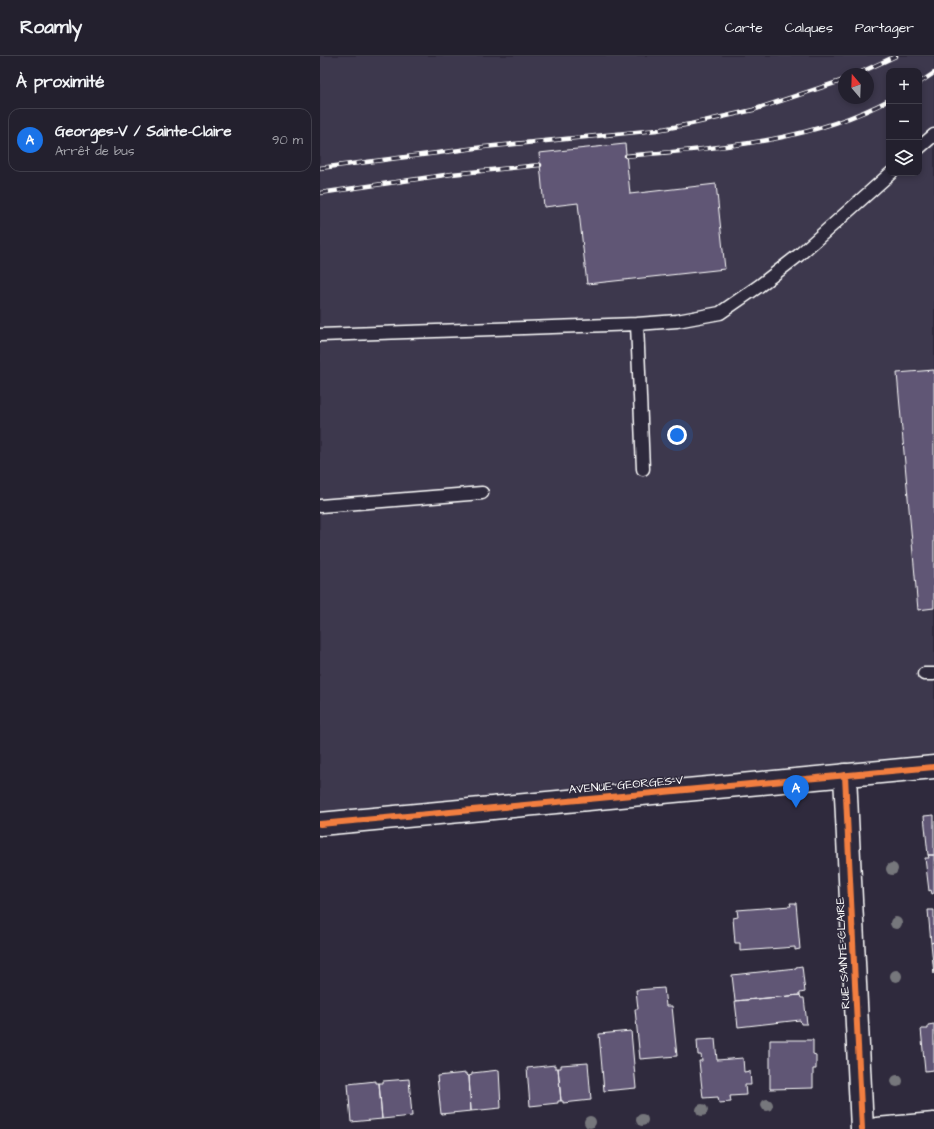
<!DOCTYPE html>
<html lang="fr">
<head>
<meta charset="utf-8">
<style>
	body { margin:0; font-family:"Architects Daughter",sans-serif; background:#2b2836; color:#f1f3f6 }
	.controls { position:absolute; right:12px; top:12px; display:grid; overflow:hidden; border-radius:8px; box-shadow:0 2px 6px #0003 }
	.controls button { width:36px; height:36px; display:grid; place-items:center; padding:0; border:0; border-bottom:1px solid #403e4a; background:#23202e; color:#f1f3f6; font:20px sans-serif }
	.compass { position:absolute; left:518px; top:12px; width:36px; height:36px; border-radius:50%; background:#23202e; box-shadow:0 2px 6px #0003; rotate:341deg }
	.you { position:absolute; left:357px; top:379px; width:14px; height:14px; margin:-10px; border:3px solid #fff; border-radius:50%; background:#1a73e8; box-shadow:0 0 0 6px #1a73e833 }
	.badge { display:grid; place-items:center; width:26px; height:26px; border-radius:50%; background:#1a73e8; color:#fff; font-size:13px; font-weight:700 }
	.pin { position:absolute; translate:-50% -33px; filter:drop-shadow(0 1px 2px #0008) }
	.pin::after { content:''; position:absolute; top:21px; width:14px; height:12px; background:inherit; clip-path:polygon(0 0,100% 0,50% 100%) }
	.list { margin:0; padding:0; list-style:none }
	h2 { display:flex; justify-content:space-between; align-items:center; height:52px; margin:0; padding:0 16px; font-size:17px }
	h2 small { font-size:13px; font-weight:400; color:#a3a3aa }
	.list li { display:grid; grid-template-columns:26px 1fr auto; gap:12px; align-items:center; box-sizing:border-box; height:64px; margin:0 8px 8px; padding:0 8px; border:1px solid #403e4a; border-radius:12px }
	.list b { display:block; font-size:15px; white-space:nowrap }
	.list p { margin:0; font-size:13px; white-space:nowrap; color:#a3a3aa }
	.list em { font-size:13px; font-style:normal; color:#a3a3aa }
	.icon { flex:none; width:22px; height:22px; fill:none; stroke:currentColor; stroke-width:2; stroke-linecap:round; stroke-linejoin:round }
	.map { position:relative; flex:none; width:614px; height:1073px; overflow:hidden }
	header { display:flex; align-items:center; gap:24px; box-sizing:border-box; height:56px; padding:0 20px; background:#23202e; border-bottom:1px solid #403e4a }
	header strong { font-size:19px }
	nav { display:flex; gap:22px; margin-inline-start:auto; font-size:14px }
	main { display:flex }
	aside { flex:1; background:#23202e }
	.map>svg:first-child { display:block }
	.built { fill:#3e384e; fill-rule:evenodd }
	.building { fill:#615775; stroke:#fff }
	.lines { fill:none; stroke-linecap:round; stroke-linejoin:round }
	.lane-casing { stroke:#fff; stroke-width:15 }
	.street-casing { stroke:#fff; stroke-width:25 }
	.secondary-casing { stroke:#fff; stroke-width:25 }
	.lane { stroke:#2f2a3d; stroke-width:12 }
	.street { stroke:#2f2a3d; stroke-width:22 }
	.secondary { stroke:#2f2a3d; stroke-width:22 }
	.rail-casing { stroke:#fff; stroke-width:4.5 }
	.rail { stroke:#2f2a3d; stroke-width:3; stroke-dasharray:9; stroke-linecap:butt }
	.cycleway-casing { stroke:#2f2a3d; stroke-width:8 }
	.cycleway { stroke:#f27e40; stroke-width:6 }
	.tree { fill:#76777c }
	.labels { text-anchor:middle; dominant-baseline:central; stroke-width:3; stroke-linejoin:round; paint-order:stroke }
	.street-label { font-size:12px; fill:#fff; stroke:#2f2a3d }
</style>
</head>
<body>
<header>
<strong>Roamly</strong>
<nav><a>Carte</a><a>Calques</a><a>Partager</a></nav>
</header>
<main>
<aside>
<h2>À proximité<small></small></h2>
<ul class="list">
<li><span class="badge">A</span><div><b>Georges-V / Sainte-Claire</b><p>Arrêt de bus</p></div><em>90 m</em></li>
</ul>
</aside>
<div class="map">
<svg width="614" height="1073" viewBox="0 0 614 1073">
	<rect width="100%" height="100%" fill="#2f2a3d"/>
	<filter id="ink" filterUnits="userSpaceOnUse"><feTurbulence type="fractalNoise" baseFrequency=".025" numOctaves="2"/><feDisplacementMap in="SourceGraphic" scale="8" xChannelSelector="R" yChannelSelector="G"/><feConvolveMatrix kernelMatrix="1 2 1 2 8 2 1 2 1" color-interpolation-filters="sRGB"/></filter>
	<g filter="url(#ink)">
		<path class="built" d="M0 0H614V698L0 756ZM569 15H599V117H569ZM524 18H548V42H524Z"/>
		<path class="building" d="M305 88 310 138 396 128 405 213 267 228 258 147 224 151 219 97Z
			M614 314V552L598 554 577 317Z
			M614 759V799H608L604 760Z
			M608 799H614V837L612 838 611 834 609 835 605 802H609Z
			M470 847H476L480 893 475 894V891L420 895V887H415L413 862 418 861 417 854 471 850Z
			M608 854H614V886L611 887Z
			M614 886V918L611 887Z
			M482 910 485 936 480 937V939L415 945 412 919 476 912V911Z
			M344 932 346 950H352L357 1000 320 1003 315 953H318L316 934Z
			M480 939 481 942H484L487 968H481L480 964 418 971 415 945Z
			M614 968V1014L605 1015 601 973H608V969Z
			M311 975 316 1032 284 1035 279 978Z
			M395 983 397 1004 423 1002 424 1016 430 1015 431 1029H425L426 1039 410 1040 411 1046 399 1047 398 1041 383 1042 379 1005H382L381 999H378L377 984Z
			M450 984H493V998L496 999V1013H493V1032L450 1033Z
			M268 1007 271 1044 243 1047V1045H241L238 1012H241V1009Z
			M235 1009V1012H238L241 1045H238V1047L210 1050 207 1012Z
			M179 1014 181 1052 151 1055 149 1020 152 1019V1017Z
			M146 1017V1019L149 1020 151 1055 121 1058 117 1020Z
			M89 1023 92 1060 62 1063 59 1027H63V1025Z
			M56 1025V1027H59L62 1063 31 1066 28 1028Z"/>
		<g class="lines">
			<defs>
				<path id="lane" d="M599 92 614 79
					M317 268 323 413
					M0 279 317 268 357 265 400 257 439 230 479 199 571 117
					M0 450 162 437
					M604 618H614"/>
				<path id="street" d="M525 719 542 1073
					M557 1073 614 1068"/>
				<path id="secondary" d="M0 768 614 711"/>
			</defs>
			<use href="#lane" class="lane-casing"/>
			<use href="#street" class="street-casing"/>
			<use href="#secondary" class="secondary-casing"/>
			<use href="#lane" class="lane"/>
			<use href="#street" class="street"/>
			<use href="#secondary" class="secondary"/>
			<defs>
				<path id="rail" d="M537 18 576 0
					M599 27 614 17
					M306 100C395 92 489 87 569 44
					M0 112 164 91 337 74 371 68 433 54 524 24
					M0 137 132 118 220 109"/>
			</defs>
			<use href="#rail" class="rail-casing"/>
			<use href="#rail" class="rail"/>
			<defs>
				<path id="cycleway" d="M525 719 542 1073
					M0 768 614 711"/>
			</defs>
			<use href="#cycleway" class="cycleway-casing"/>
			<use href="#cycleway" class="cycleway"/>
		</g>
		<g class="tree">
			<circle cx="572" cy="813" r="6"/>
			<circle cx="576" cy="867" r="6"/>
			<circle cx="576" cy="920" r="6"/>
			<circle cx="577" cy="1025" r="6"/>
			<circle cx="447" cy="1049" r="6"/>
			<circle cx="382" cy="1054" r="6"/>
			<circle cx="322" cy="1064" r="6"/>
			<circle cx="270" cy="1066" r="6"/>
		</g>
	</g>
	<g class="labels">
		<g class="street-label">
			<text transform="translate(306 729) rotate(-5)">AVENUE GEORGES-V</text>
			<text transform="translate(523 897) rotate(-93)">RUE SAINTE-CLAIRE</text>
		</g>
	</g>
</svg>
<div class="controls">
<button>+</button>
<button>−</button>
<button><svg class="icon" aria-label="layers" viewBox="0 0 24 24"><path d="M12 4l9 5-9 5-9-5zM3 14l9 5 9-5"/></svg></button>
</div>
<svg class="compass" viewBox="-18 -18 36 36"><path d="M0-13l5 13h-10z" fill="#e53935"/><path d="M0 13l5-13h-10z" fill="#a3a3aa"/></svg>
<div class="you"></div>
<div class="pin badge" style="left:476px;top:752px">A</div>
</div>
</main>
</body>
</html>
